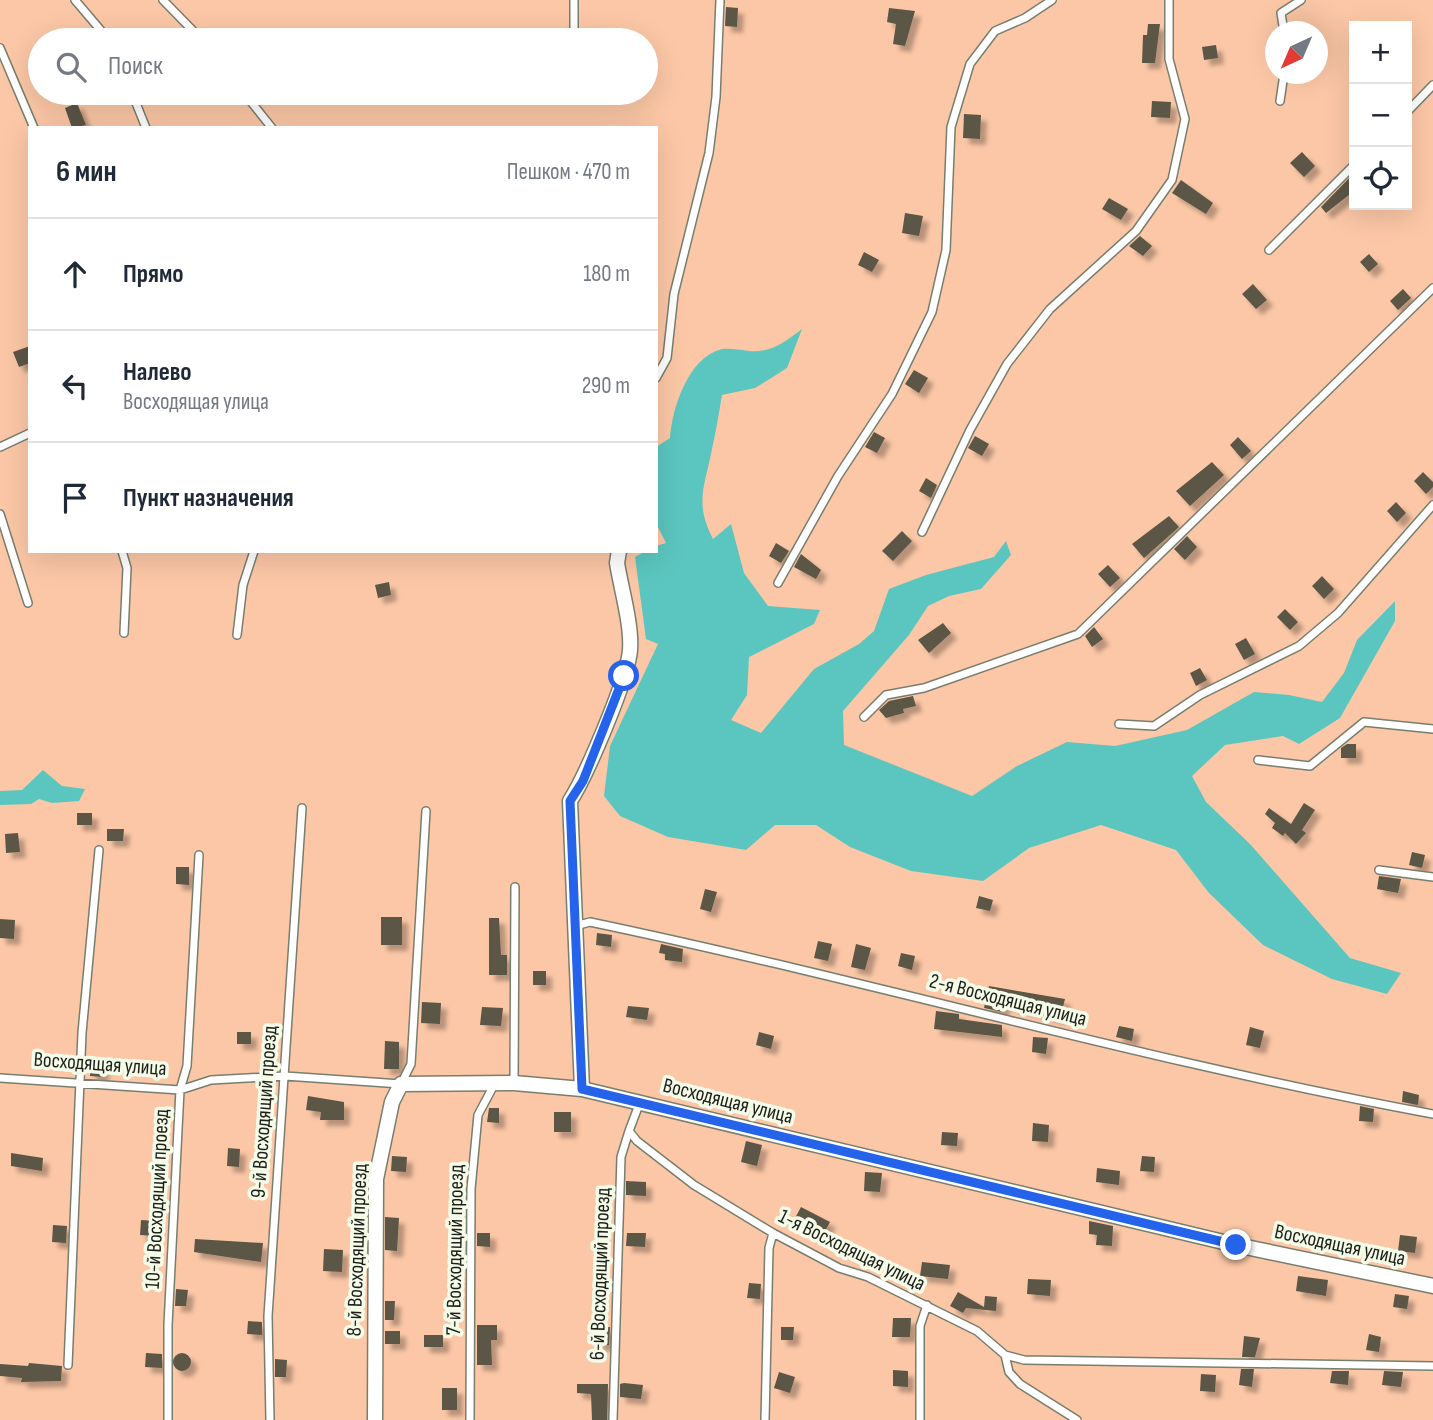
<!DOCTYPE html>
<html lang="ru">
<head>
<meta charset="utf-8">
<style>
	body { margin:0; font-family:"Sofia Sans Condensed",sans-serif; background:#f6f6f7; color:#1f2937 }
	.controls { position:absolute; right:21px; top:21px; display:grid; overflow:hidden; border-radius:0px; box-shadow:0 7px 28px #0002 }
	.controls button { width:63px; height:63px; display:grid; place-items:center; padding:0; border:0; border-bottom:2px solid #e0e1e3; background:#fff; color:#1f2937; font:35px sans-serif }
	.compass { position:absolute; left:1265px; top:21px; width:63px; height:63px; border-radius:50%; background:#fff; box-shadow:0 7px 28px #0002; rotate:224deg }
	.stop { position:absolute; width:21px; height:21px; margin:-16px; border:5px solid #2563eb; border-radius:50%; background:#fff }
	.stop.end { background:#2563eb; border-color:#fff; box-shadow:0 2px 7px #0008 }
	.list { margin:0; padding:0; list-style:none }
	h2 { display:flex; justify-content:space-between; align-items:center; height:91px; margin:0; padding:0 28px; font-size:30px }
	h2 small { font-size:23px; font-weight:400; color:#747a83 }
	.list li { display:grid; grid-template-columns:46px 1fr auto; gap:21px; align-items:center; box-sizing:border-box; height:112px; padding:0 28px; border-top:2px solid #e0e1e3 }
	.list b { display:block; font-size:26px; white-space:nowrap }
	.list p { margin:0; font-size:23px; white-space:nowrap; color:#747a83 }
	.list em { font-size:23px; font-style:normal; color:#747a83 }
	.icon { flex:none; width:38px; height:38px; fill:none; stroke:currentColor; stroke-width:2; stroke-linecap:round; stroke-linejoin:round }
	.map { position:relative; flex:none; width:1433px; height:1420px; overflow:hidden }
	.search { position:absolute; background:#fff; box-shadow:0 7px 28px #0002; left:28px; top:28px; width:630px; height:77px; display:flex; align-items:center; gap:18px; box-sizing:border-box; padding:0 24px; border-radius:38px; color:#747a83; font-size:26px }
	.panel { position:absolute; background:#fff; box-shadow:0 7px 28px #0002; left:28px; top:126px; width:630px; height:427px; border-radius:0px }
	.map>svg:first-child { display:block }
	.green { fill:#fbc7a6; fill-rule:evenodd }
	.water { fill:#5bc6bf }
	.building { fill:#5c5646; filter:url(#shadow) }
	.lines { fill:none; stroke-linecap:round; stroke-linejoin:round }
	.lane-casing { stroke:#787e6d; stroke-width:10 }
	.street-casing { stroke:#787e6d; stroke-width:17 }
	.lane { stroke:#fff; stroke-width:7 }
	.street { stroke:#fff; stroke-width:14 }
	.route { stroke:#2563eb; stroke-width:9 }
	.labels { text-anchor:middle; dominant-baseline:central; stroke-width:7; stroke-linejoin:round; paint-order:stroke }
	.street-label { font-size:21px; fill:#1d1f19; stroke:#f4fbe8 }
</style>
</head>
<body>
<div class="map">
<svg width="1433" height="1420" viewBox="0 0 1433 1420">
	<defs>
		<filter id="shadow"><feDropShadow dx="6" dy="6" stdDeviation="2" flood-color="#0004"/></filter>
	</defs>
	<rect width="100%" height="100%" fill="#f4fbe8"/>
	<path class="green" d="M0 0H1433V1420H0ZM1354 26H1407V205H1354ZM1276 32H1318V74H1276ZM40 40H646V93H40ZM30 128H656V551H30Z"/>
	<path class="water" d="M802 329 787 368 755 388 722 395C719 413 716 431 712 449 705 486 694 502 713 539L731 524 744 573 768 606 820 610 814 624 749 657 747 695 731 720 761 733 814 669 859 644 874 631 889 589 926 575 994 557 1006 541 1011 555 981 589 949 596 928 606 909 635 843 711 844 745 972 796 1017 766 1067 742 1115 746 1187 730 1254 692 1289 695 1322 702 1344 673 1357 640 1395 601V621L1340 718 1299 744 1283 736 1225 745 1192 776 1206 802 1250 844 1350 958 1401 973 1387 994 1332 979 1263 945 1209 893 1176 850 1101 825 1029 848 983 881 911 871 850 847 816 825H775L746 850 668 837 620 816 604 796 610 746 658 644 646 639 635 557 646 551H656V546L666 543 656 523V447L670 438C672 409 688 357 722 349 730 348 741 350 749 351 771 353 785 342 802 329Z
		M43 770 62 786 85 789 79 801 52 803 39 799 31 804 0 805V791L22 790Z"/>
	<path class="building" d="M726 7 738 8 737 27 725 26Z
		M889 8 915 11 905 46 893 44 896 24 887 22Z
		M1148 24H1160L1155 63H1142L1143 35H1147Z
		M1216 45 1218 58 1204 60 1202 47Z
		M1152 101 1171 102 1170 118 1151 117Z
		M77 103 86 125 72 128 65 108Z
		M964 114 981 115 980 139 963 138Z
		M1302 152 1315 166 1304 177 1290 163Z
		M1354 173V191L1326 213 1321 207Z
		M1181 180 1213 203 1206 214 1172 193Z
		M1109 198 1128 209 1121 220 1102 209Z
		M905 213 923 216 919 236 902 233Z
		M1140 236 1152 246 1143 256 1129 246Z
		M864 252 879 260 872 272 858 265Z
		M1369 254 1378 264 1369 272 1360 262Z
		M1253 284 1267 300 1256 309 1242 294Z
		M1403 289 1411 298 1398 310 1390 301Z
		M30 346V363L19 367 13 352Z
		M914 370 928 378 919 393 905 384Z
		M874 432 885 438 877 453 865 447Z
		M975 436 989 444 982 456 968 448Z
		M1238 437 1251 451 1242 459 1230 445Z
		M1212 462 1224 475 1190 506 1176 491Z
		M1423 472 1433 482V487L1426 494 1414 481Z
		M926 478 937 485 931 498 919 491Z
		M1396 502 1406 513 1397 522 1387 511Z
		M1169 516 1179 527 1144 558 1132 544Z
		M902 531 912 541 893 561 882 551Z
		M1187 536 1197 547 1185 560 1174 549Z
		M776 543 789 551 781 563 769 556Z
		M801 554 821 570 816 579 794 567Z
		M1108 565 1120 578 1110 587 1098 574Z
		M1322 576 1334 589 1324 599 1312 586Z
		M389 582 391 595 378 598 375 585Z
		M1285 609 1298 622 1290 630 1277 617Z
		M943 623 951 633 929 653 918 640Z
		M1094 627 1103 639 1092 647 1085 636Z
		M1246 638 1255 654 1244 660 1235 644Z
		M1200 668 1207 680 1196 686 1190 673Z
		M913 696 916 706 903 709 904 713 886 718 879 710 889 701Z
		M1347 744H1356V758H1341V748Z
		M1304 803 1315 810 1302 830 1306 833 1296 844 1285 833 1283 836 1272 828 1275 823 1265 814 1269 808 1291 824Z
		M77 813H92V825H77Z
		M107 829H124L123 841H107Z
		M18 833 20 852 6 853 5 834Z
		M1412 852 1425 855 1422 868 1409 865Z
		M176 867H189V885L176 884Z
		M1379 876 1401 879 1398 893 1377 889Z
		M705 889 717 892 711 912 700 909Z
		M979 896 993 900 990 911 976 908Z
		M381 917H402V945H381Z
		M489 918H499L501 955H507V975H489Z
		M0 919 15 920 14 939 0 938Z
		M597 933 612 935 611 947 596 945Z
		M818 941 832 944 828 961 814 958Z
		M661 944 683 949 682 962 665 960V954L659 953Z
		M856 944 871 948 865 970 851 967Z
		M901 953 915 956 912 970 898 966Z
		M533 971H546V985H533Z
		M989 986 1065 999 1060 1019 1004 1003 1003 1012 984 1008Z
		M422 1002 441 1003 440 1024 421 1023Z
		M628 1006 649 1008 647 1020 626 1017Z
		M482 1007 503 1008 501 1026 480 1025Z
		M936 1011 959 1014V1019L1002 1025V1037L934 1029Z
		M1119 1026 1134 1029 1132 1041 1116 1037Z
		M1250 1027 1264 1031 1260 1048 1246 1045Z
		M237 1032H251V1044H237Z
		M759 1032 774 1036 771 1049 756 1045Z
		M1033 1037 1048 1038 1046 1054 1032 1052Z
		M385 1041 399 1042V1069H384Z
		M91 1058 103 1059V1077L90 1076Z
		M1403 1091 1419 1095 1418 1105 1402 1102Z
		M308 1096 344 1102V1120H320L321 1112 306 1110Z
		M1360 1106 1374 1109 1373 1122 1359 1121Z
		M489 1108H499V1123L487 1122Z
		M554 1112H571V1132H554Z
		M1033 1123 1049 1125 1048 1142 1032 1141Z
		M942 1132 958 1133 957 1146 941 1145Z
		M746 1141 762 1145 757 1166 741 1162Z
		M228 1148 240 1149 239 1167 227 1166Z
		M11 1153 43 1158 42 1171 11 1166Z
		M392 1156 407 1157 406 1172 391 1171Z
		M1142 1156 1155 1157 1154 1172 1140 1171Z
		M1097 1168 1120 1171 1119 1185 1096 1182Z
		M865 1172 882 1173 880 1192 864 1191Z
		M626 1181 646 1182V1196L626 1195Z
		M801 1207 830 1222 823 1235 794 1220Z
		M385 1217 399 1218 397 1251 385 1250Z
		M141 1220 157 1221 156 1236 140 1235Z
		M1089 1221 1113 1226 1112 1246 1096 1245 1097 1235 1089 1234Z
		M53 1225 67 1226 66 1243 52 1242Z
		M477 1233H490V1247L477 1246Z
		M627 1233H646L645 1247 626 1246Z
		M1400 1235 1417 1237 1415 1253 1398 1251Z
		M195 1239 263 1243 261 1262 194 1252Z
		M324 1249 343 1250 342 1272 323 1271Z
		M922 1262 950 1265 948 1279 920 1276Z
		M1298 1276 1328 1280 1326 1296 1296 1291Z
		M1028 1279 1051 1280 1050 1296 1027 1294Z
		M749 1283 761 1284 760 1299 747 1298Z
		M176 1289 188 1290 186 1306H175Z
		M958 1292 984 1307 985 1296 997 1297 996 1311 966 1308 963 1313 950 1306Z
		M1395 1294 1409 1296 1407 1309 1393 1307Z
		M385 1301H395L394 1320H385Z
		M893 1318H911L910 1337H892Z
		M248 1321 262 1322V1335L247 1334Z
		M477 1325H497V1340H491L492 1365H477Z
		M597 1327H610L609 1345H597Z
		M781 1327H794L793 1340H781Z
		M385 1331H400V1344H385Z
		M1369 1334 1381 1337 1379 1352 1366 1350Z
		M424 1335H443V1347H424Z
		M1244 1336 1260 1338 1255 1357H1242Z
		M146 1353 162 1354V1368L145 1367Z
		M173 1362a9 9 0 1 1 18 0a9 9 0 1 1-18 0Z
		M275 1359 287 1360 286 1377H275Z
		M29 1363 62 1366 61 1381 21 1382 22 1378 0 1376V1364L28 1366Z
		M1241 1369H1254L1252 1387 1239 1385Z
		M893 1370 908 1371V1387L893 1386Z
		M1332 1371H1349L1348 1385 1330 1383Z
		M1384 1371 1403 1372 1401 1387 1382 1385Z
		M779 1372 795 1377 790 1393 774 1388Z
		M1201 1374 1216 1375 1215 1392 1200 1391Z
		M624 1383 643 1385 641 1399 620 1397V1384Z
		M577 1384H608L607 1420H592L591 1394 577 1393Z
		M442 1388H457V1410H442Z"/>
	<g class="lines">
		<defs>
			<path id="lane" d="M75 0 109 40
				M163 0 202 40
				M1284 32 1281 13 1301 0
				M574 40V0
				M0 48 34 128
				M132 93 146 128
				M244 93 272 128
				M1280 101 1284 74
				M1407 112 1433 85
				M1269 250 1354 165
				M656 378 667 358 674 294 709 153 716 97 720 0
				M0 447 30 433
				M0 514 28 603
				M922 532 970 430 1007 364 1050 309 1136 231 1172 180 1185 119 1169 59V0
				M122 551 127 568 124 633
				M778 583 838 476 892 394 932 312 946 250 951 127 970 64 995 31 1025 18 1052 0
				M237 635 243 585 254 551
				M864 717 886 695 924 688 1078 634 1433 288
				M1119 724 1154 726 1200 695 1299 646 1338 613 1433 505
				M1258 760 1310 766 1364 722 1433 729
				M1379 870 1433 877
				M575 926 590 922C872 981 1149 1062 1433 1114
				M0 1078 180 1090 211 1080 285 1076 401 1084 411 1064 426 811
				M514 1083 515 887
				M640 1102 629 1131 637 1141 694 1185 773 1233 839 1268 868 1277 977 1331 1005 1355 1009 1372 1020 1384 1077 1420
				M1005 1355 1024 1360 1433 1366
				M68 1365 82 1033 99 850
				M168 1420V1325L180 1090 187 1066 199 855
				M270 1420 268 1316 302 808
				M470 1420 471 1189 478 1115 494 1085
				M613 1420 621 1157 629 1131
				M765 1420 769 1248 773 1233
				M920 1420V1326L927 1305"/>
			<path id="street" d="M582 1089 570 801C586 776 628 679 630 650 632 625 621 588 617 563L619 551
				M375 1420 376 1179 392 1102 401 1084 514 1083 582 1089 1236 1245 1433 1286"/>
		</defs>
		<use href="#lane" class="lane-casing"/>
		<use href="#street" class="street-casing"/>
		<use href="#lane" class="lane"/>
		<use href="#street" class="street"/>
	</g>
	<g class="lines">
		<path class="route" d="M624 676 583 781 570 801 582 1089 1236 1245"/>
	</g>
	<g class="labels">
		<g class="street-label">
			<text transform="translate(1008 1000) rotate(14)">2-я Восходящая улица</text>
			<text transform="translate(100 1064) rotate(4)">Восходящая улица</text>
			<text transform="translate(728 1101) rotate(14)">Восходящая улица</text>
			<text transform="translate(264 1112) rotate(-86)">9-й Восходящий проезд</text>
			<text transform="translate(157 1199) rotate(-87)">10-й Восходящий проезд</text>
			<text transform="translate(1340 1245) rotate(12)">Восходящая улица</text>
			<text transform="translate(357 1250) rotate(-88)">8-й Восходящий проезд</text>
			<text transform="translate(455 1250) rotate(-89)">7-й Восходящий проезд</text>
			<text transform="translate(852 1250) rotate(26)">1-я Восходящая улица</text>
			<text transform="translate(600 1274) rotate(-88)">6-й Восходящий проезд</text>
		</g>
	</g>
</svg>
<div class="controls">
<button>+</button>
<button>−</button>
<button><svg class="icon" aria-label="locate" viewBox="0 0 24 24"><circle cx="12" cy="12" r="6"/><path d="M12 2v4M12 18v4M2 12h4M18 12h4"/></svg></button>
</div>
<svg class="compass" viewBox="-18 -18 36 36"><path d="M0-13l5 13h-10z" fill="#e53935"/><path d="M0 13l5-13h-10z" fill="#747a83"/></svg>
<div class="stop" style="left:624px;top:676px"></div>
<div class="stop end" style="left:1236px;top:1245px"></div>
<div class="search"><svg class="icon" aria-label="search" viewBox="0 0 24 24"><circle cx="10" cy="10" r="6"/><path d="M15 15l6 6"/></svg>Поиск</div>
<section class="panel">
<h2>6 мин<small>Пешком · 470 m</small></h2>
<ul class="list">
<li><svg class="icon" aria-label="ahead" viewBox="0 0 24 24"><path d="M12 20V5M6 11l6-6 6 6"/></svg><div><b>Прямо</b></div><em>180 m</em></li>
<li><svg class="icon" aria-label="left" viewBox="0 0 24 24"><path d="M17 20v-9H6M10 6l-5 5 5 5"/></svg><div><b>Налево</b><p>Восходящая улица</p></div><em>290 m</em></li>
<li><svg class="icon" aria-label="arrive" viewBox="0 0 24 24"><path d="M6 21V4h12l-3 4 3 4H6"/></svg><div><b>Пункт назначения</b></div></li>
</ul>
</section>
</div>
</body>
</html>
